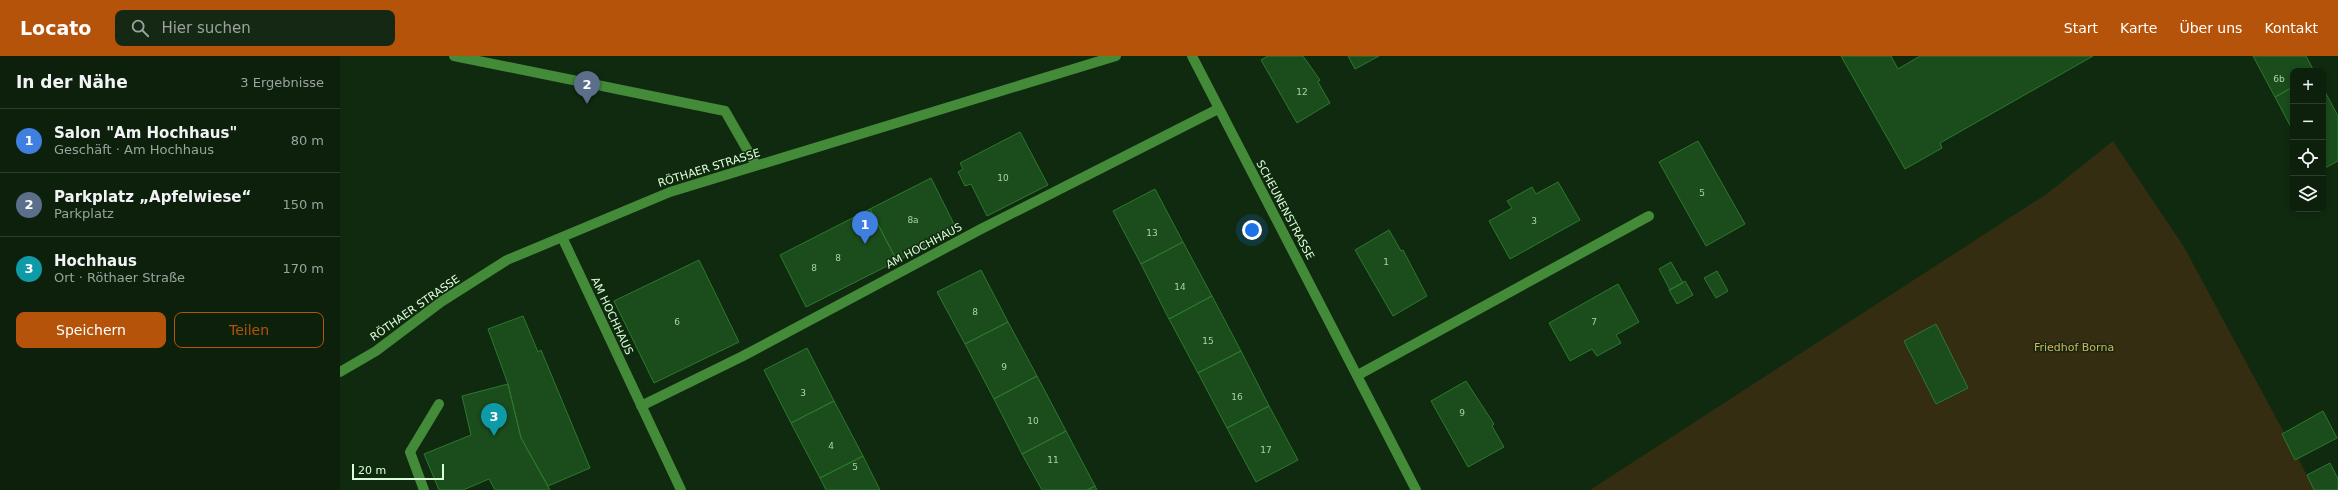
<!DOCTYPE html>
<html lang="de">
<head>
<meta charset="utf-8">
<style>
	body { margin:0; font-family:"DejaVu Sans",sans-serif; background:#152814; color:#f1f3f6 }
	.controls { position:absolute; right:12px; top:12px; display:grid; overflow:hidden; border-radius:8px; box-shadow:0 2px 6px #0003 }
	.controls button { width:36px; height:36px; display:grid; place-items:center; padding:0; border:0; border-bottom:1px solid #2c3e2c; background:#0c200b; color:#f1f3f6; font:20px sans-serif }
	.scale { position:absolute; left:12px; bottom:10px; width:92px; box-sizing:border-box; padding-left:4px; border:2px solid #dbffd8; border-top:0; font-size:11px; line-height:14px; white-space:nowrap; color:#dbffd8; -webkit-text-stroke:3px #102a0f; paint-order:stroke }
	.you { position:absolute; left:912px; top:174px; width:14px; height:14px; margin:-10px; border:3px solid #fff; border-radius:50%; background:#1a73e8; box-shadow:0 0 0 6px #1a73e833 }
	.badge { display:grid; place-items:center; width:26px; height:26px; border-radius:50%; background:#b45309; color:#fff; font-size:13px; font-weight:700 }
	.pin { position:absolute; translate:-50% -33px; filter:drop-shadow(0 1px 2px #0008) }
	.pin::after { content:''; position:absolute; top:21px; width:14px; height:12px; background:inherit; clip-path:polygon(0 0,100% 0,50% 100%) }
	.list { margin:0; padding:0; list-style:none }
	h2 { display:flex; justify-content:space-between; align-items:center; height:52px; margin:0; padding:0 16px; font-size:17px }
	h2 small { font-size:13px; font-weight:400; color:#9aa39d }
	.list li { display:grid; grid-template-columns:26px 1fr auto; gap:12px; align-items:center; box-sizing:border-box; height:64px; padding:0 16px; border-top:1px solid #2c3e2c }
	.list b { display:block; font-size:15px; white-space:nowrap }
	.list p { margin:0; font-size:13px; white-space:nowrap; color:#9aa39d }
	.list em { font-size:13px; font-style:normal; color:#9aa39d }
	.actions { display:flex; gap:8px; padding:12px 16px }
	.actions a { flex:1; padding:9px 0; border:1px solid #b45309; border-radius:8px; text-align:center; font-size:14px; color:#b45309 }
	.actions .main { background:#b45309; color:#fff }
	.icon { flex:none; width:22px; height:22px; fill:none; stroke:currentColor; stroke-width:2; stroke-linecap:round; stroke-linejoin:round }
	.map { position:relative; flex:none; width:1998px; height:434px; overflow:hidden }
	header { display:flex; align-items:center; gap:24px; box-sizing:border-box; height:56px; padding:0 20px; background:#b45309; color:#fff }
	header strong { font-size:19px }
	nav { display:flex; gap:22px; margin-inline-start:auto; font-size:14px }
	.search { width:280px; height:36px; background:#152814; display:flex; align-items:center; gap:10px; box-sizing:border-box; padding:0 14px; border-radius:8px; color:#9aa39d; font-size:15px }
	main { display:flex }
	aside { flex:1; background:#0c200b }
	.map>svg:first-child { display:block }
	.green { fill:#342d12 }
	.building { fill:#1b4c1c; stroke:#2c792d }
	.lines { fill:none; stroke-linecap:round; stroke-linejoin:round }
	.minor { stroke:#448b39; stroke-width:10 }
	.labels { text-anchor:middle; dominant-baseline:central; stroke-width:3; stroke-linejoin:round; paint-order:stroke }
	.number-label { font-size:9px; fill:#abd2a9 }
	.street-label { font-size:11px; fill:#dbffd8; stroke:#102a0f }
	.park-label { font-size:11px; fill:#e5ab5e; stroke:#102a0f }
</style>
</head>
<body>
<header>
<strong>Locato</strong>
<div class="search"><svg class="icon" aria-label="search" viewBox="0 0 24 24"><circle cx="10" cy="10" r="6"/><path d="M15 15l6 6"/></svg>Hier suchen</div>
<nav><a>Start</a><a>Karte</a><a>Über uns</a><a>Kontakt</a></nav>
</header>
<main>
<aside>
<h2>In der Nähe<small>3 Ergebnisse</small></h2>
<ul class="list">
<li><span class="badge" style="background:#3f7fe0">1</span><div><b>Salon &quot;Am Hochhaus&quot;</b><p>Geschäft · Am Hochhaus</p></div><em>80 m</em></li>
<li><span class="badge" style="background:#5c6f8a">2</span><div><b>Parkplatz „Apfelwiese“</b><p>Parkplatz</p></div><em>150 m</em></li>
<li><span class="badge" style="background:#0f9aa8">3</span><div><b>Hochhaus</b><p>Ort · Röthaer Straße</p></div><em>170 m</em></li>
</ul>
<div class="actions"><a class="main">Speichern</a><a>Teilen</a></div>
</aside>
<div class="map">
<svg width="1998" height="434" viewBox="0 0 1998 434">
	<rect width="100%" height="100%" fill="#102a0f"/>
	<path class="green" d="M1773 85 1844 191 1975 434H1250L1708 137Z"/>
	<path class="building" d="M928 0H963L980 24 978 26 990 47 957 67 921 4Z
		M1008 0H1039L1015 13Z
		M1501 0H1551L1558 13 1580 0H1753L1600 87 1602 92 1565 113Z
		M1913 0H1966L1974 15H1953V31L1935 41Z
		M1953 31V75L1935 41Z
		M1983 32 1998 60V105L1983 113Z
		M680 76 708 129 647 160 631 128 625 130 618 116 623 113 620 107Z
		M1358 85 1405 168 1366 190 1319 106Z
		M591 122 617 174 557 205 530 153Z
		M1218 126 1240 164 1170 203 1149 165 1172 152 1167 145 1192 131 1196 138Z
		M815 133 843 186 801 208 773 155Z
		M530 153 557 205 466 251 440 199Z
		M1049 174 1061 195 1063 194 1087 240 1053 260 1015 194Z
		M843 186 872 240 829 263 801 208Z
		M359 204 399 286 314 327 274 245Z
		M1331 206 1343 227 1330 234 1319 213Z
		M641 214 668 266 625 288 597 236Z
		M1377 215 1388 235 1376 242 1364 222Z
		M1345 225 1353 239 1337 248 1329 234Z
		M1278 228 1299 266 1276 279 1281 287 1257 300 1252 293 1230 305 1209 267Z
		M872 240 901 295 858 317 829 263Z
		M183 260 198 296 201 294 250 412 208 430 181 382 168 328 148 273Z
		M668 266 697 320 654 343 625 288Z
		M1596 268 1628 332 1596 348 1564 285Z
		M467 292 494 345 451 367 424 314Z
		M901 295 929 350 887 372 858 317Z
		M697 320 726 375 682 398 654 343Z
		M1126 325 1154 368 1152 370 1164 391 1128 411 1091 345Z
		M168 328 181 382 210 434H155L149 423 123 434H99L84 398 131 379 122 340Z
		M494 345 523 400 480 422 451 367Z
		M929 350 958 404 916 426 887 372Z
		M1983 355 1997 382 1955 404 1942 378Z
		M726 375 755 430 747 434H702L682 398Z
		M523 400 540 434H486L480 422Z
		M1990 407 1998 423V434H1974L1967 419Z
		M755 430 757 434H747Z"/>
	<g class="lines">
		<path class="minor" d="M114 0 385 55 416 109
			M852 0 1076 434
			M222 181 341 434
			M0 316 36 295 101 246 167 204 330 136 776 0
			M1018 319 1309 160
			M301 350 403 300 641 173 878 53
			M84 434 70 396 99 348"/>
	</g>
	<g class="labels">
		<g class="number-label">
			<text x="1939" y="23">6b</text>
			<text x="962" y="36">12</text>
			<text x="663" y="122">10</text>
			<text x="1362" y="137">5</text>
			<text x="573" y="164">8a</text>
			<text x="1194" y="165">3</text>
			<text x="812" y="177">13</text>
			<text x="498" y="202">8</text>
			<text x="1046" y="206">1</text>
			<text x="474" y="212">8</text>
			<text x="840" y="231">14</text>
			<text x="635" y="256">8</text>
			<text x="337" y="266">6</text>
			<text x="1254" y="266">7</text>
			<text x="868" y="285">15</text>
			<text x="664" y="311">9</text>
			<text x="463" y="337">3</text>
			<text x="897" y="341">16</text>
			<text x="1122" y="357">9</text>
			<text x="693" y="365">10</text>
			<text x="491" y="390">4</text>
			<text x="926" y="394">17</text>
			<text x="713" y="404">11</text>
			<text x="515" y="411">5</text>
		</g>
		<g class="street-label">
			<text transform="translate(369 112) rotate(-17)">RÖTHAER STRASSE</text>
			<text transform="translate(945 154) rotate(62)">SCHEUNENSTRASSE</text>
			<text transform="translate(584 190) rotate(-28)">AM HOCHHAUS</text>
			<text transform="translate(75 252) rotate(-35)">RÖTHAER STRASSE</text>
			<text transform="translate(272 260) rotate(65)">AM HOCHHAUS</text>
		</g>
		<g class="park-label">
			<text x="1734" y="291">Friedhof Borna</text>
		</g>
	</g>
</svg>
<div class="controls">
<button>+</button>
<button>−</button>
<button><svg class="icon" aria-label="locate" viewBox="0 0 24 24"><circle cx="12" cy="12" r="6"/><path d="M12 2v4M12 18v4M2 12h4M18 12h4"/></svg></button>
<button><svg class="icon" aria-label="layers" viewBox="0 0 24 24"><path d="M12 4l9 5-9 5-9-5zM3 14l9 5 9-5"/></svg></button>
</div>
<div class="scale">20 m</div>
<div class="you"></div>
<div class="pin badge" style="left:525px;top:188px;background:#3f7fe0">1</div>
<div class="pin badge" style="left:247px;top:48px;background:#5c6f8a">2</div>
<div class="pin badge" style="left:154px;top:380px;background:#0f9aa8">3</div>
</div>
</main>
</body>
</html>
